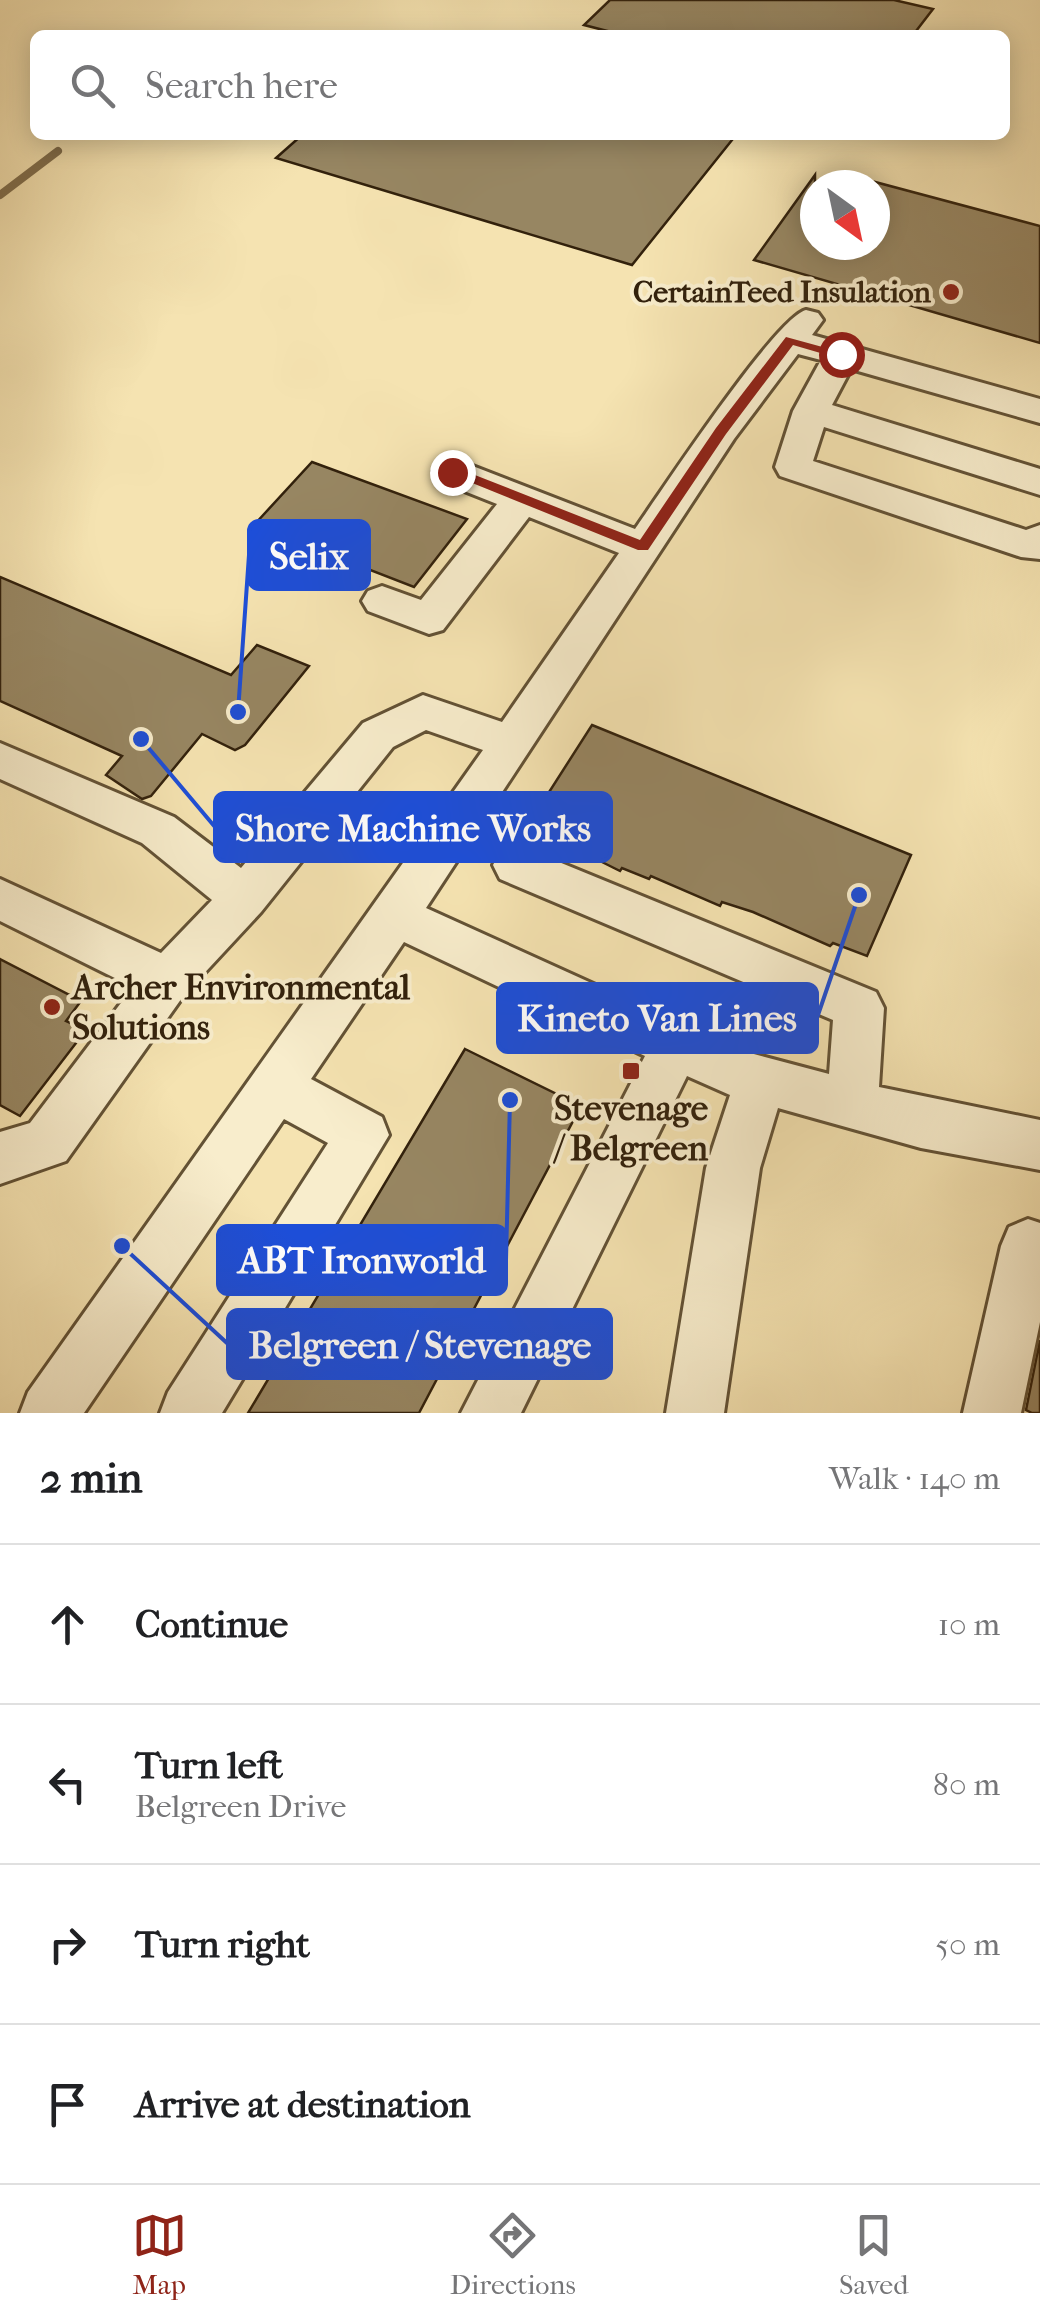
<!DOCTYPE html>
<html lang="en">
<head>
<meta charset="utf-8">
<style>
	body { margin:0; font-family:"IM FELL French Canon",serif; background:#f6f6f6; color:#202124 }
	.compass { position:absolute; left:800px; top:170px; width:90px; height:90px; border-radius:50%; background:#fff; box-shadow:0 5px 25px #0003; rotate:147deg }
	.stop { position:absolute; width:30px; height:30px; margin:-22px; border:8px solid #8f2418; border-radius:50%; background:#fff }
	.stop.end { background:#8f2418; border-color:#fff; box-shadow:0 2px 10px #0008 }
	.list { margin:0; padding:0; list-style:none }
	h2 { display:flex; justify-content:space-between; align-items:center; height:130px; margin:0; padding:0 40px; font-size:42px }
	h2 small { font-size:32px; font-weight:400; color:#757577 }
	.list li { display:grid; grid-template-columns:65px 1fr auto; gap:30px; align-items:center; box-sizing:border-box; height:160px; padding:0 40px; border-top:2px solid #e0e0e0 }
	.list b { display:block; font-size:38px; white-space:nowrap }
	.list p { margin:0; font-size:32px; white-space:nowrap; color:#757577 }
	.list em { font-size:32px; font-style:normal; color:#757577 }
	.icon { flex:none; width:55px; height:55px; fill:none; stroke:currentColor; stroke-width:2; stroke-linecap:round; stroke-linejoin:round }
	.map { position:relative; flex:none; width:1040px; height:1413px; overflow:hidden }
	.search { position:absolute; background:#fff; box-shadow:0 5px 25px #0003; left:30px; right:30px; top:30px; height:110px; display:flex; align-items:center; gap:25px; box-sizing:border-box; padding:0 35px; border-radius:15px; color:#757577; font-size:38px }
	.sheet { height:770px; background:#fff }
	nav { display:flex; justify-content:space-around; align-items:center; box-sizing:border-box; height:140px; border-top:2px solid #e0e0e0; background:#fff; font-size:28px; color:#757577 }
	nav a { display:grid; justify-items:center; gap:5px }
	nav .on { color:#8f2418 }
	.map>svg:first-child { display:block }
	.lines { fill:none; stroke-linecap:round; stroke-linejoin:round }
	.stream { stroke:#7f6e4d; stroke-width:8 }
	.building { fill:#978662; stroke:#32210c; stroke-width:2.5 }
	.minor-casing { stroke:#635235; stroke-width:6 }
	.minor { fill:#f8edcc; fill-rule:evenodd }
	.route { fill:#8f2418 }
	.poi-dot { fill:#8f2418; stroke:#f8edcc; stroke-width:4 }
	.labels { text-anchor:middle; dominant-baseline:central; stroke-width:8; stroke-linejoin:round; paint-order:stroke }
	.far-poi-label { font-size:30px; font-weight:bold; fill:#32210c; stroke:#f8edcc; text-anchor:end }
	.poi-label { font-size:35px; font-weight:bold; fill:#32210c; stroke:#f8edcc; text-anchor:start }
	.leader { fill:none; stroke:#1d4ed8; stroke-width:4 }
	.callout-dot { fill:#1d4ed8; stroke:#f8edcc; stroke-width:4 }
	.callout { fill:#1d4ed8; stroke:#1d4ed8; stroke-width:4 }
	.callout-label { font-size:38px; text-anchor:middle; font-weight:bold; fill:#fff }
</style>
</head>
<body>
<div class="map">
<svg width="1040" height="1413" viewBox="0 0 1040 1413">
	<rect width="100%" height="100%" fill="#f5e3b1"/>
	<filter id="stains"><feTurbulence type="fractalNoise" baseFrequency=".002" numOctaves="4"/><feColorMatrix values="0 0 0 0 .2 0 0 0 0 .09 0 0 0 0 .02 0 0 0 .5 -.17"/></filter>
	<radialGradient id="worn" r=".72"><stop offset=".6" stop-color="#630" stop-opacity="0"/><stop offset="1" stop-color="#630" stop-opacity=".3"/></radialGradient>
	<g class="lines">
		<path class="stream" d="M0 195 58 151"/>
	</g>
	<path class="building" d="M610 0H894L933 9 913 35H623L584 25Z
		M302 135H736L632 265 276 158Z
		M815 175V245H875V182L1040 226V343L754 260Z
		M312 462 467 519 414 587 254 525Z
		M0 577 231 675 257 645 309 666 245 745 235 750 202 734 151 796 142 799 106 775 122 756 0 701Z
		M592 725 911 855 867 956 833 943 830 946 753 912 722 902 720 906 651 876 649 879 622 868 620 871 528 825Z
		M0 959 81 1001 66 1021 86 1030 20 1116 0 1105Z
		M465 1049 581 1106 419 1413H248Z
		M1040 1340V1413H1032L1026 1410Z"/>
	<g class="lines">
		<defs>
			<path id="minor" d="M806 310 818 313 823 320 812 335 1040 399V423L851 369 832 405 1040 469V495L824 427 813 461 1026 530 1040 525V559L1021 557 780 476 775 467 793 411 821 360 798 354 734 439 426 908 739 1050 829 1074 833 1020 500 879 493 865 500 851 516 846 532 851 876 992 884 1008 879 1087 1040 1120V1170L921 1148 778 1108 760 1168 724 1413H666L706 1168 730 1095 687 1076 521 1413H461L645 1056 404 942 311 1079 382 1117 389 1135 222 1413H160L168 1392 328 1143 284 1119 84 1413H20L28 1392 483 750 426 730 393 747 261 912 184 995 66 1161 0 1184V1132L30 1123 133 987 0 921V879L161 953 212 900 142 843 0 779V743L174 817 241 868 363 723 423 695 502 722 619 553 529 517 443 630 429 634 368 611 362 601 368 591 382 586 421 600 497 504 439 481 433 472 439 463 452 459 465 463 635 529C660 493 776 317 806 310Z
				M1028 1219 1040 1223V1322L1021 1413H963L1001 1246 1009 1227Z"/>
		</defs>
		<use href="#minor" class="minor-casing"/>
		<use href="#minor" class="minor"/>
	</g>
	<path class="route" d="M786 337 848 354 841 359 793 345 726 434 648 550H638L445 472 457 468 640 540 716 428Z"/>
	<g class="poi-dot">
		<circle cx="951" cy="292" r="10"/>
		<circle cx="52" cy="1007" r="10"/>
		<rect x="621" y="1061" width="20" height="20" rx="5"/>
	</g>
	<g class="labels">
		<g class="far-poi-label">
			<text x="931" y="292">CertainTeed Insulation</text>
		</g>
		<g class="poi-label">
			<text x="72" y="987">Archer Environmental<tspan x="72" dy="40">Solutions</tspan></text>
			<text x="631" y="1108" text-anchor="middle">Stevenage<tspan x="631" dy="40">/ Belgreen</tspan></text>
		</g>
	</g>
	<path class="leader" d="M238 712L249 555M141 739L215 827M859 895L817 1018M510 1100L506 1260M122 1246L228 1344"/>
	<g class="callout-dot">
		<circle cx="238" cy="712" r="10"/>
		<circle cx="141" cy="739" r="10"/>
		<circle cx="859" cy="895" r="10"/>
		<circle cx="510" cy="1100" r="10"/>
		<circle cx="122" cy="1246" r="10"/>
	</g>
	<g class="callout">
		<rect x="249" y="521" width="120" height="68" rx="10"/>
		<rect x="215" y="793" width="396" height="68" rx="10"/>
		<rect x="498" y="984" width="319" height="68" rx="10"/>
		<rect x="218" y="1226" width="288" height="68" rx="10"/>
		<rect x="228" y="1310" width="383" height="68" rx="10"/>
	</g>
	<g class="callout-label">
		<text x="309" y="569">Selix</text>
		<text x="413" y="841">Shore Machine Works</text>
		<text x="657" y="1031">Kineto Van Lines</text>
		<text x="362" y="1273">ABT Ironworld</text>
		<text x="420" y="1358">Belgreen / Stevenage</text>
	</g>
	<rect width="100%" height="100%" filter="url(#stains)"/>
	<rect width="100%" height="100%" fill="url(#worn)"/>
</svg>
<svg class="compass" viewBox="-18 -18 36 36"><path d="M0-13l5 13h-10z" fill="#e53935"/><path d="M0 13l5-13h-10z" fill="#757577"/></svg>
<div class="stop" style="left:841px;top:354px"></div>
<div class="stop end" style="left:452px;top:472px"></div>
<div class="search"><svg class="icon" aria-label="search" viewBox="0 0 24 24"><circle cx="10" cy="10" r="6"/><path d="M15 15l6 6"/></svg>Search here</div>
</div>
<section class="sheet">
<h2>2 min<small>Walk · 140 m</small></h2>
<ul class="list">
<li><svg class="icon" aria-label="ahead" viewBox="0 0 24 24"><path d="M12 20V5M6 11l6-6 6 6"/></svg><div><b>Continue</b></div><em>10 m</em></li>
<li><svg class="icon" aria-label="left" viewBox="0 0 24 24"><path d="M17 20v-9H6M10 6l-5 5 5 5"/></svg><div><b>Turn left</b><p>Belgreen Drive</p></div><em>80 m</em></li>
<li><svg class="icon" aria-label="right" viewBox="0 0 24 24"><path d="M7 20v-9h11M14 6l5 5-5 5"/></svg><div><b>Turn right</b></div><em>50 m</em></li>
<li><svg class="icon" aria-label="arrive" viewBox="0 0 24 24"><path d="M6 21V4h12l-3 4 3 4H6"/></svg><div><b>Arrive at destination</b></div></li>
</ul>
</section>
<nav>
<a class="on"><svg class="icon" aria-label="map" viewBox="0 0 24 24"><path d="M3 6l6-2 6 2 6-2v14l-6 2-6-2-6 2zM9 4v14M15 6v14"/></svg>Map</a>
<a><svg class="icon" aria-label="directions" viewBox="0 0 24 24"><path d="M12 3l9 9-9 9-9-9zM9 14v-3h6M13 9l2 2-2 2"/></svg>Directions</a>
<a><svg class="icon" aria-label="saved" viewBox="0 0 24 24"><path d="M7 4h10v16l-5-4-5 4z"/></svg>Saved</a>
</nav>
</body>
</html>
